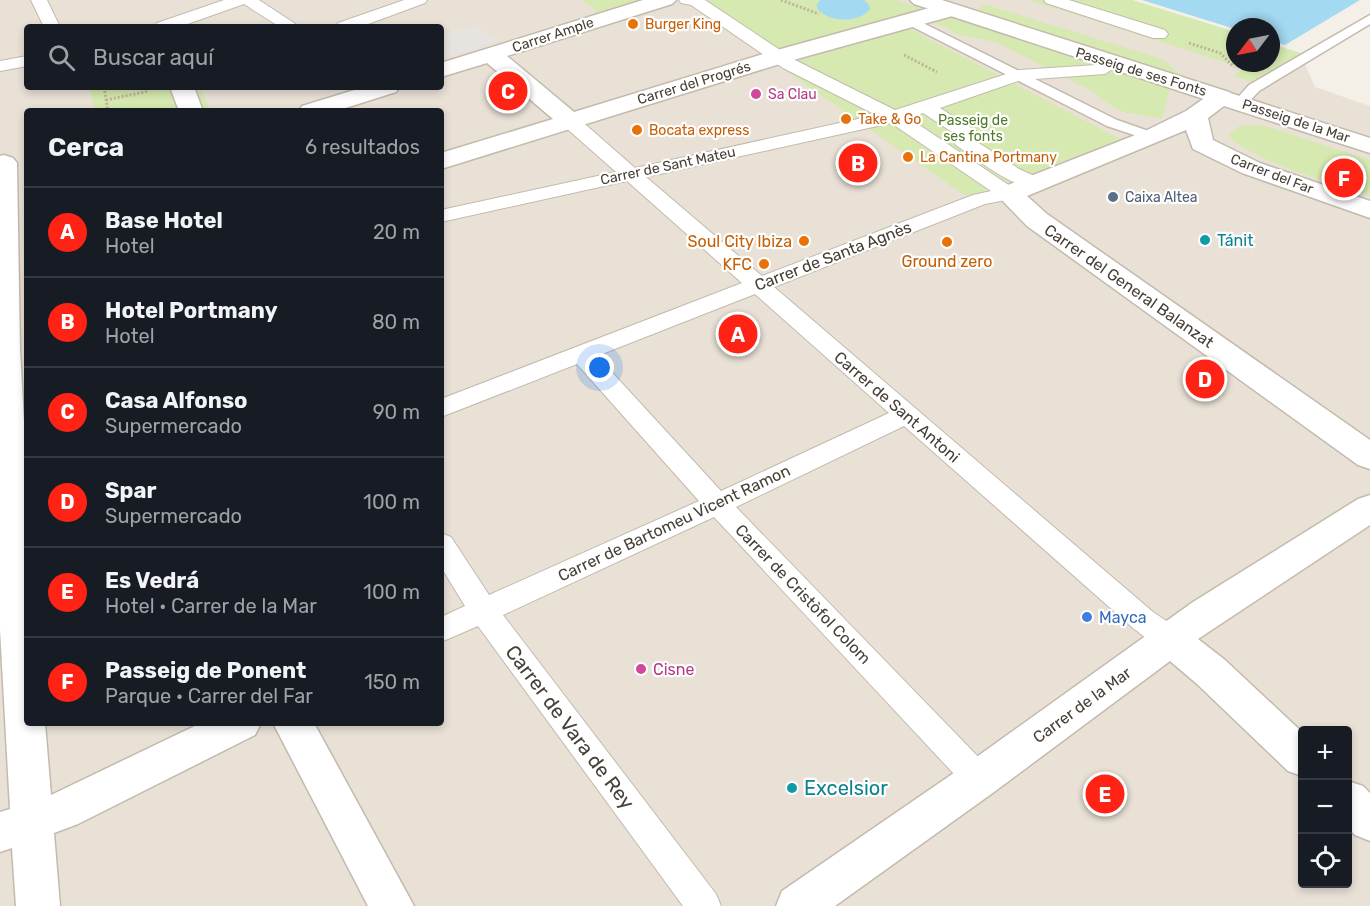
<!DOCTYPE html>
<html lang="es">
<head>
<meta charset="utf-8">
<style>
	body { margin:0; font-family:Rubik,sans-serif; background:#242831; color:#f1f3f6 }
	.controls { position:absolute; right:18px; bottom:18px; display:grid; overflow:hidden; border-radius:6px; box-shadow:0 3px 9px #0003 }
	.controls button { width:54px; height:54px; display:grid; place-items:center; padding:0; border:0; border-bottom:2px solid #363941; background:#171b24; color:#f1f3f6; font:30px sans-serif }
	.compass { position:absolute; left:1226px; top:18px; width:54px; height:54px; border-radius:50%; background:#171b24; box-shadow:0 3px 9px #0003; rotate:238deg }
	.you { position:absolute; left:600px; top:368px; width:21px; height:21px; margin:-15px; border:4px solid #fff; border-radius:50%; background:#1a73e8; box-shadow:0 0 0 9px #1a73e833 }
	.badge { display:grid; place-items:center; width:39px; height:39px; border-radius:50%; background:#ff2315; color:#fff; font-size:20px; font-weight:700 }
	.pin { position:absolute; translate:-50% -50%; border:3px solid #fff; box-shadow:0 2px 6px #0006 }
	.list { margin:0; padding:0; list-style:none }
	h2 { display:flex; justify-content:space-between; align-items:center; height:78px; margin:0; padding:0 24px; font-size:26px }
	h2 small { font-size:20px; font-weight:400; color:#9ea1a6 }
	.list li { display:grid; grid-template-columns:39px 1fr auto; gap:18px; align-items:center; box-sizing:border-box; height:90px; padding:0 24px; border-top:2px solid #363941 }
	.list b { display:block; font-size:22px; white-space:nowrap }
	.list p { margin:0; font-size:20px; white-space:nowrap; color:#9ea1a6 }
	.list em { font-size:20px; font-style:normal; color:#9ea1a6 }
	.icon { flex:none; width:33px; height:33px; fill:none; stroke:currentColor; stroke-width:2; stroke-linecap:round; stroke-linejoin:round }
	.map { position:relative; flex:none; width:1370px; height:906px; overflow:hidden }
	.search { position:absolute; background:#171b24; box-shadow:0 3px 9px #0003; left:24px; top:24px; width:420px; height:66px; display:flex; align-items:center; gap:15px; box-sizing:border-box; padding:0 21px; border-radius:6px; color:#9ea1a6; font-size:22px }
	.panel { position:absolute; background:#171b24; box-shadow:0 3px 9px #0003; left:24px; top:108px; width:420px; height:618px; border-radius:6px }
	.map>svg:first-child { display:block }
	.residential { fill:#e9e1d6; fill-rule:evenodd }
	.green { fill:#d5e9b0 }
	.parking { fill:#e6e3e0 }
	.water { fill:#a4d9f2 }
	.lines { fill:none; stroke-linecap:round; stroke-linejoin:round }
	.service-casing { stroke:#c3baad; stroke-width:3 }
	.pedestrian-casing { stroke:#c3baad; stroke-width:2 }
	.minor-casing { stroke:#c3baad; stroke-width:3 }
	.tertiary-casing { stroke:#c3baad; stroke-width:3 }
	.path { stroke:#c2b19b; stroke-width:3; stroke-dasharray:2 2; stroke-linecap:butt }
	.service { fill:#fff; fill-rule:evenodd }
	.pedestrian { fill:#fff; fill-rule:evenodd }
	.minor { fill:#fff; fill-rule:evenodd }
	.tertiary { fill:#fff; fill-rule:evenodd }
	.food-dot { fill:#e8710a; stroke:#fff; stroke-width:2 }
	.hotel-dot { fill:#d1479c; stroke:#fff; stroke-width:2 }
	.service-dot { fill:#5c6f8a; stroke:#fff; stroke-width:2 }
	.culture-dot { fill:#0f9aa8; stroke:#fff; stroke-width:2 }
	.shop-dot { fill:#3f7fe0; stroke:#fff; stroke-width:2 }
	.labels { text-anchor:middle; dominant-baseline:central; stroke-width:4.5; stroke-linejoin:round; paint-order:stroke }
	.far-food-label { font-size:14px; fill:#c56008; stroke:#fff; text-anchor:start }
	.far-street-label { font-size:14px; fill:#484037; stroke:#fff }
	.far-hotel-label { font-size:14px; fill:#b23c85; stroke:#fff; text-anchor:start }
	.far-park-label { font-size:14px; fill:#4f7c28; stroke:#fff }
	.far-service-label { font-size:14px; fill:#4e5e75; stroke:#fff; text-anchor:start }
	.culture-label { font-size:16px; fill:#0d838f; stroke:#fff; text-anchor:start }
	.food-label { font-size:16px; fill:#c56008; stroke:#fff; text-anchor:end }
	.street-label { font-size:16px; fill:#484037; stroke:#fff }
	.shop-label { font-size:16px; fill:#366cbe; stroke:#fff; text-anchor:start }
	.hotel-label { font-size:16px; fill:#b23c85; stroke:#fff; text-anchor:start }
	.near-street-label { font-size:20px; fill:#484037; stroke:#fff }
	.near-culture-label { font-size:20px; fill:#0d838f; stroke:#fff; text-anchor:start }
</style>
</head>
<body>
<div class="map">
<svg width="1370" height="906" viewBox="0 0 1370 906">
	<rect width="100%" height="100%" fill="#f4f0e8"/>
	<path class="residential" d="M0 0H1132L1235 32V63H1271V44L1300 53 1315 87 1370 106V906H0ZM27 27H441V87H27ZM27 111H441V723H27ZM1302 730H1348V884H1302Z"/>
	<path class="green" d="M580 0H647L598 15 592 6Z
		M699 0H896L926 10 779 51Z
		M1029 0H1132L1235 32V63H1271V44L1300 53 1251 82 1234 76 1243 68Z
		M984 4 1162 59 1189 82 976 12Z
		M957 17 1170 87 1162 119 1124 112 1108 104 1090 90 996 42 960 35 934 22Z
		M908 28 1120 139 975 195H964L779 66Z
		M89 87H200L211 111H95Z
		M1262 125 1370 160V196C1332 182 1254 163 1228 135L1239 126Z"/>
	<path class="parking" d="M474 25 500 40 445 58 441 56V36Z"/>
	<path class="water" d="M820 0H864L869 5 870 9C859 24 825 23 816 6Z
		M1142 0H1360L1285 45 1271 41V27H1235V29Z"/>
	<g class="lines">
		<defs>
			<path id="service" d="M1370 15V24L1259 91 1245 106 1240 107 1233 103 1249 85Z
				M909 16 1117 120 1157 134 1159 137 1152 141 1107 126 905 23V17Z"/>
			<path id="pedestrian" d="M31 0H47L60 27H44Z
				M224 0H259L300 27H280L244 4 179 27H155L157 23Z
				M404 0H427L425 3 360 27H336L338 23Z
				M679 0H705L795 60 895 110 1019 70 1096 65 1108 61 1114 62 1117 66 1105 74 1021 80 940 108 975 130 978 134 974 140 1019 169 1041 179 1044 183 1041 187C1018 193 977 159 957 146L954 142 958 136 923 113 909 118 1016 190 1019 194 1016 198 985 204 774 287 1153 612 1180 630 1185 639 1180 648C1161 654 1148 639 1133 628L904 426 736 507 990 769 995 779 990 789 979 794 968 789 714 517 503 615 716 894 721 906H683L478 626 441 642V617L465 606 441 567V533L451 537 489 595 699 501 577 364 441 417V399L742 283 627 181 441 222V210L616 172 564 126 562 122 564 118H578L635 168 876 115 783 68 691 5 681 3ZM891 123 991 191 973 195 762 276 646 177ZM755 294 889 413 721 491 597 356Z
				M1044 0H1069L1165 30 1168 34 1165 38H1153L1046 3Z
				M27 56V66L0 71V61Z"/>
			<path id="minor" d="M643 0H676L672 4 507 56 574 112 770 52 940 5 948 4 956 5 959 10 956 15 786 62 441 169V153L553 119 487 63 441 77V63Z
				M170 87H194L203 111H179Z
				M364 87H400L396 92 336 111H299L302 106Z
				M1221 90 1370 138V153L1224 106 1208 118 1213 140 1260 163 1370 201V218L1242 173 1193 149 1186 130 1027 196 1047 214 1370 440V469L1358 465 1027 226 996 194 1000 188 1143 132 1186 111 1213 92Z
				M4 155 13 158 17 163 20 349 27 476V723H45L51 795 201 723H261L255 735 78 824 54 833 60 906H16L12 848 0 852V812L10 809 0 629V156Z
				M1370 495V525L1198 639 1225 660 1302 732V776L1288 771 1197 684 1170 661 994 792 835 906H776L782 891 964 766 1193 602 1358 499Z
				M273 723H314L414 906H368Z
				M1348 781 1363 786 1370 793V841L1355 835 1348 828Z"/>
			<path id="tertiary" d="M910 0H942L1229 92 1233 97 1229 102 1221 104 1213 102 914 4Z"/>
		</defs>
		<use href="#service" class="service-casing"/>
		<use href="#pedestrian" class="pedestrian-casing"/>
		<use href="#minor" class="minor-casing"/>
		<use href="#tertiary" class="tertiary-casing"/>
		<path class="path" d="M781 0 819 14
			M1189 43 1220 53 1234 67
			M904 55 937 72
			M104 87 108 111
			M106 100 149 91"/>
		<use href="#service" class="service"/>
		<use href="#pedestrian" class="pedestrian"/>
		<use href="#minor" class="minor"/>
		<use href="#tertiary" class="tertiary"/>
	</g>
	<g class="food-dot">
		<circle cx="633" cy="24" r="6"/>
		<circle cx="846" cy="119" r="6"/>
		<circle cx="637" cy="130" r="6"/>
		<circle cx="908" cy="157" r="6"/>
		<circle cx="804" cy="241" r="6"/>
		<circle cx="947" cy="242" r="6"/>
		<circle cx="764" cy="264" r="6"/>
	</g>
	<g class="hotel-dot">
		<circle cx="756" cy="94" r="6"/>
		<circle cx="641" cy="669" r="6"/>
	</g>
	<circle class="service-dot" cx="1113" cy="197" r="6"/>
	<g class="culture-dot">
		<circle cx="1205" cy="240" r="6"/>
		<circle cx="792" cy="788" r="6"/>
	</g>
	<circle class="shop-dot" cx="1087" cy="617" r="6"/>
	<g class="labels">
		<g class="far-food-label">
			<text x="645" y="24">Burger King</text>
			<text x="858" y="119">Take &amp; Go</text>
			<text x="649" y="130">Bocata express</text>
			<text x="920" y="157">La Cantina Portmany</text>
		</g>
		<g class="far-street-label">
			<text transform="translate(553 35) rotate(-18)">Carrer Ample</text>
			<text transform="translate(1141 72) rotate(17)">Passeig de ses Fonts</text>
			<text transform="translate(694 83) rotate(-17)">Carrer del Progrés</text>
			<text transform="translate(1296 121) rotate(18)">Passeig de la Mar</text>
			<text transform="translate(668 166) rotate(-12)">Carrer de Sant Mateu</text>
			<text transform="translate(1272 174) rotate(21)">Carrer del Far</text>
		</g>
		<g class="far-hotel-label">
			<text x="768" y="94">Sa Clau</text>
		</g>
		<g class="far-park-label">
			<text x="973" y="120">Passeig de<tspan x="973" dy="16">ses fonts</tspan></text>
		</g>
		<g class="far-service-label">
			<text x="1125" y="197">Caixa Altea</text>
		</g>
		<g class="culture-label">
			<text x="1217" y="240">Tánit</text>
		</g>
		<g class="food-label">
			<text x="792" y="241">Soul City Ibiza</text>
			<text x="947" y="261" text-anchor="middle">Ground zero</text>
			<text x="752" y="264">KFC</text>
		</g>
		<g class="street-label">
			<text transform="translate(833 256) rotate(-21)">Carrer de Santa Agnès</text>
			<text transform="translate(1129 286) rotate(35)">Carrer del General Balanzat</text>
			<text transform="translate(897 407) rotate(41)">Carrer de Sant Antoni</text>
			<text transform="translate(674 523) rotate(-25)">Carrer de Bartomeu Vicent Ramon</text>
			<text transform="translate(803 594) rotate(46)">Carrer de Cristòfol Colom</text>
			<text transform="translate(1082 705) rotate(-36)">Carrer de la Mar</text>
		</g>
		<g class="shop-label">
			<text x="1099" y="617">Mayca</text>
		</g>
		<g class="hotel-label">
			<text x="653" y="669">Cisne</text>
		</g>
		<g class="near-street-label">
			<text transform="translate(570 727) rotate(53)">Carrer de Vara de Rey</text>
		</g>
		<g class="near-culture-label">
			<text x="804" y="788">Excelsior</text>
		</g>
	</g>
</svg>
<div class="controls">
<button>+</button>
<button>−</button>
<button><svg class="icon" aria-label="locate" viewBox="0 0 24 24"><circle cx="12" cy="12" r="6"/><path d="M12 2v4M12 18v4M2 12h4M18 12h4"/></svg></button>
</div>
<svg class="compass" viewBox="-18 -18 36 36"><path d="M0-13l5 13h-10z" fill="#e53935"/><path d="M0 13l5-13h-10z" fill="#9ea1a6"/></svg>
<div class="you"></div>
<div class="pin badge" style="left:738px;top:334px">A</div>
<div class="pin badge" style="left:858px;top:163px">B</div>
<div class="pin badge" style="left:508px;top:91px">C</div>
<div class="pin badge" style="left:1205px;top:379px">D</div>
<div class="pin badge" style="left:1105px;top:794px">E</div>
<div class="pin badge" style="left:1344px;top:178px">F</div>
<div class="search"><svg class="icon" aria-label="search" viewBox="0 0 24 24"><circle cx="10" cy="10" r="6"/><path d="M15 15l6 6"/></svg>Buscar aquí</div>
<section class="panel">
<h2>Cerca<small>6 resultados</small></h2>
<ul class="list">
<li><span class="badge">A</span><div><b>Base Hotel</b><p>Hotel</p></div><em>20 m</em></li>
<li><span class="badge">B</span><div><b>Hotel Portmany</b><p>Hotel</p></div><em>80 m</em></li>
<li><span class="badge">C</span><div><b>Casa Alfonso</b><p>Supermercado</p></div><em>90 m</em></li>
<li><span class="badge">D</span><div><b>Spar</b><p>Supermercado</p></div><em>100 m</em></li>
<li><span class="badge">E</span><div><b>Es Vedrá</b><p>Hotel · Carrer de la Mar</p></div><em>100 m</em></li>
<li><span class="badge">F</span><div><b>Passeig de Ponent</b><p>Parque · Carrer del Far</p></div><em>150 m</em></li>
</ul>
</section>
</div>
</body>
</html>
